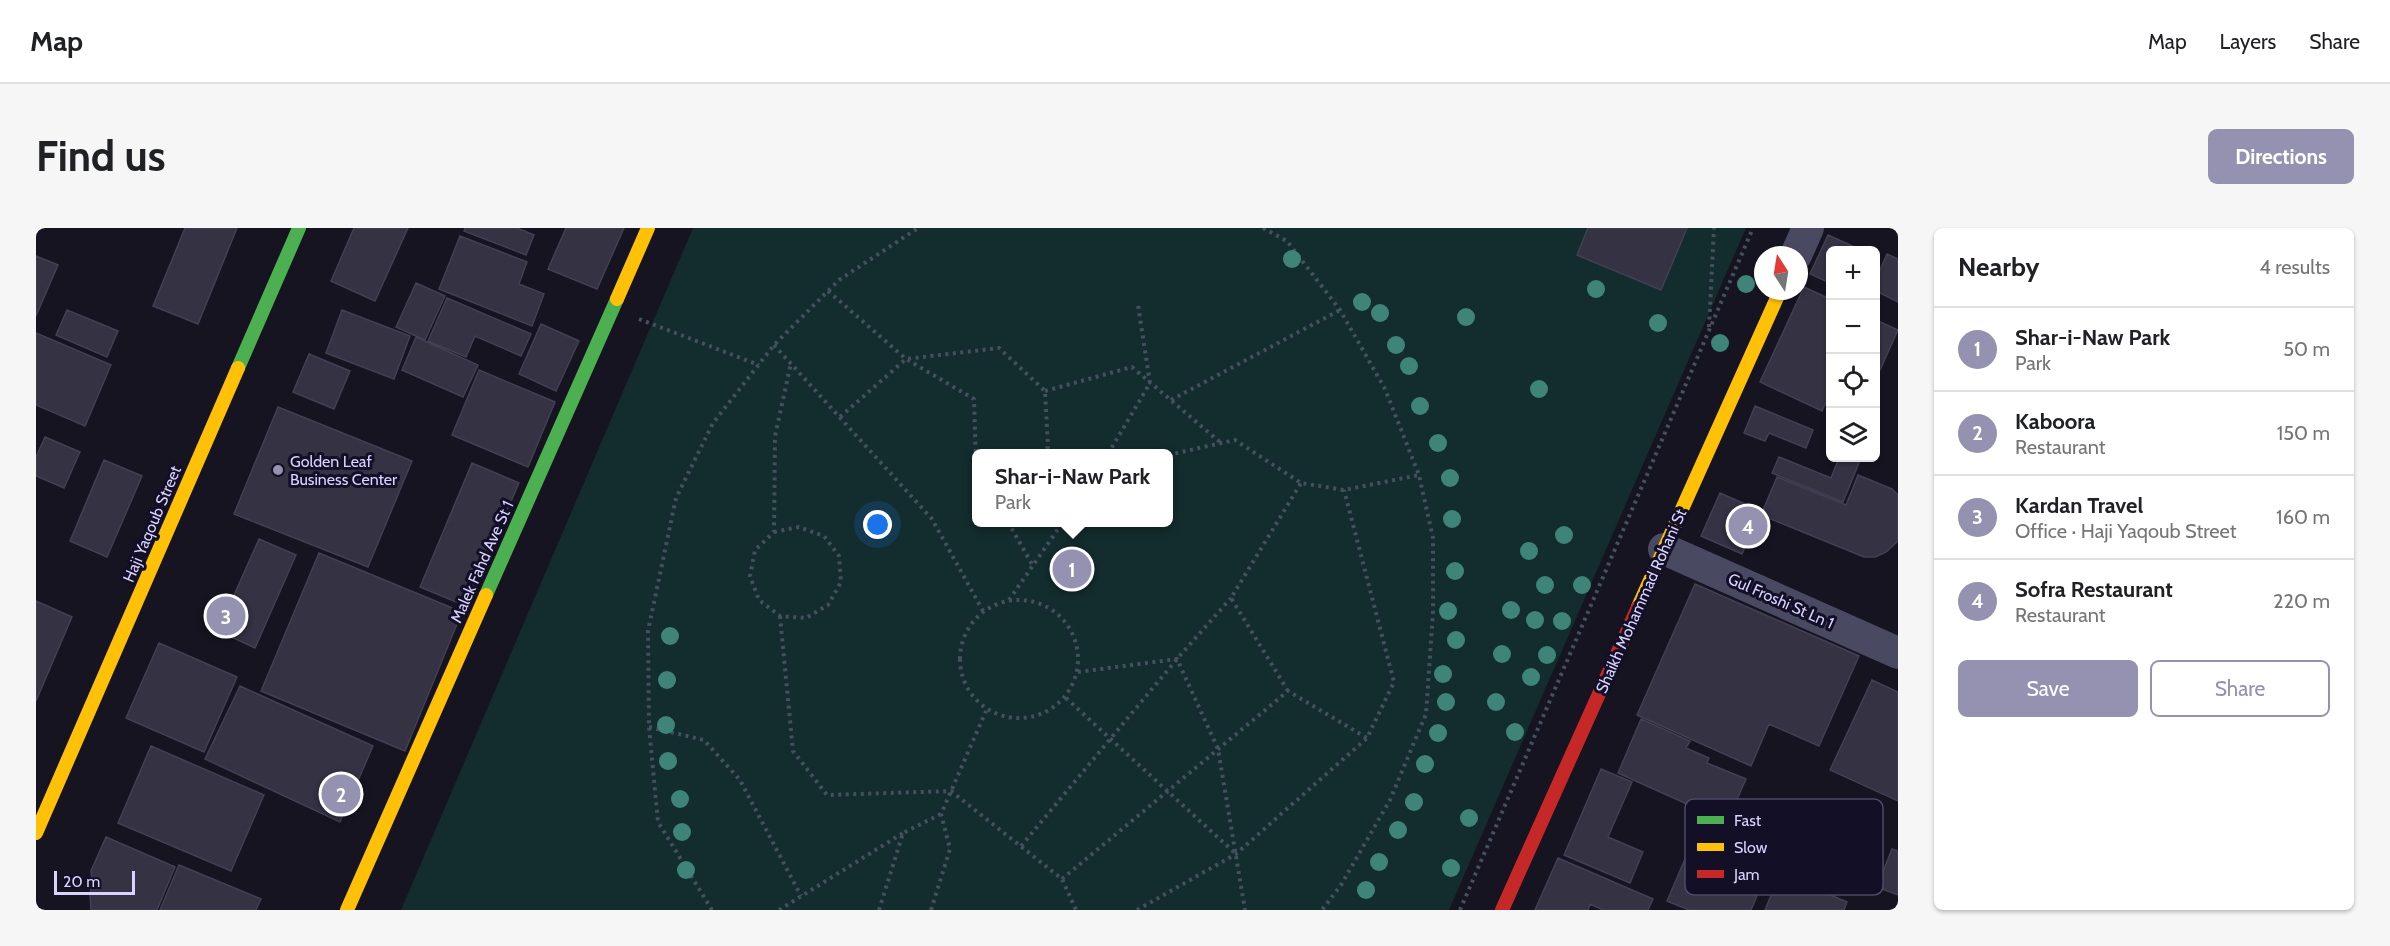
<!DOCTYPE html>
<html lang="en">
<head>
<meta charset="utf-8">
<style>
	body { margin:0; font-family:Cabin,sans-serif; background:#f6f6f6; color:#202124 }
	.controls { position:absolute; right:18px; top:18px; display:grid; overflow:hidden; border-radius:9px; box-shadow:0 2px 4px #0004 }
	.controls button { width:54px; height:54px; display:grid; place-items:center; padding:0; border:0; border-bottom:2px solid #e0e0e0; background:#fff; color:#202124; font:30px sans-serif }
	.compass { position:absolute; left:1718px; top:18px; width:54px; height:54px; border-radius:50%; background:#fff; box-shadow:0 2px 4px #0004; rotate:348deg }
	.scale { position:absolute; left:18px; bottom:15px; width:81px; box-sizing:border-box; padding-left:6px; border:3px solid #d9d4ff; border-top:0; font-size:16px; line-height:21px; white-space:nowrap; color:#d9d4ff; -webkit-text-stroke:4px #130f26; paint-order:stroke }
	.you { position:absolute; left:842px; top:297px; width:21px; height:21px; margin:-15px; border:4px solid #fff; border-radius:50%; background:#1a73e8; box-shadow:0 0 0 9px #1a73e833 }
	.badge { display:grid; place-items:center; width:39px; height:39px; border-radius:50%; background:#9591b1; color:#fff; font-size:20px; font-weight:700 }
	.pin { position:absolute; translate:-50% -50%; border:3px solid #fff; box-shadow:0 2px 6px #0006 }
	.popup { position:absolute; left:936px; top:221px; width:201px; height:78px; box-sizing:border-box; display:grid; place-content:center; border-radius:9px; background:#fff; filter:drop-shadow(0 2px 4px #0005); font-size:20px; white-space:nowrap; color:#757577 }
	.popup b { font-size:22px; color:#202124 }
	.popup::after { content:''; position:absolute; left:50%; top:100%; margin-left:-12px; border:12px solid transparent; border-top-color:#fff }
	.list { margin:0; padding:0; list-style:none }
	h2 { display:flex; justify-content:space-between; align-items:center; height:78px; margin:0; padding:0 24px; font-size:26px }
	h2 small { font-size:20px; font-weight:400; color:#757577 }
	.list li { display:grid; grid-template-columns:39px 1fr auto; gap:18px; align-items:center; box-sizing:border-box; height:84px; padding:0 24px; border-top:2px solid #e0e0e0 }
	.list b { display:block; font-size:22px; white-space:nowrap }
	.list p { margin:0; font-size:20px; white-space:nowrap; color:#757577 }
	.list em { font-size:20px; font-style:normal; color:#757577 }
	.actions { display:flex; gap:12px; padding:18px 24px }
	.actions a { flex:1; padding:14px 0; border:2px solid #9591b1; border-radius:9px; text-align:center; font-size:21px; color:#9591b1 }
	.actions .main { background:#9591b1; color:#fff }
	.icon { flex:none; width:33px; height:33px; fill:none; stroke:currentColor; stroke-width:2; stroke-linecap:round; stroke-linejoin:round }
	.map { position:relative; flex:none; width:1862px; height:682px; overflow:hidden; border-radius:9px }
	header { display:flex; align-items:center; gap:36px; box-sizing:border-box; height:84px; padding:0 30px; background:#fff; border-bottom:2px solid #e0e0e0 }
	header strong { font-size:28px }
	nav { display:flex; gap:33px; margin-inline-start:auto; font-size:21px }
	.intro { display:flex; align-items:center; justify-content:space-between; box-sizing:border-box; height:144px; padding:0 36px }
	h1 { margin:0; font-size:42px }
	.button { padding:15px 27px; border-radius:9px; background:#9591b1; color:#fff; font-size:21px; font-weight:700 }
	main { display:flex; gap:36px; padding:0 36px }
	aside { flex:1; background:#fff; border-radius:9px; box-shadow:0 2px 4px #0004 }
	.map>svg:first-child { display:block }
	.green { fill:#132c2d; fill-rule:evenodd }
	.building { fill:#343243; stroke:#433f54; stroke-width:1.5 }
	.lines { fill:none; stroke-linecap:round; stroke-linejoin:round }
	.path { stroke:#44505f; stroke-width:4; stroke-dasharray:3 4.5; stroke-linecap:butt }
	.street { stroke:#4a4962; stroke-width:32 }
	.fast { stroke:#4caf50; stroke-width:14 }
	.slow { stroke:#ffc107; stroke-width:14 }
	.jam { stroke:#c62828; stroke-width:14 }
	.tree { fill:#3e8478 }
	.poi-dot { fill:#9591b1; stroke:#130f26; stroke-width:2 }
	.labels { text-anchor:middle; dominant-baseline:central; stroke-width:6; stroke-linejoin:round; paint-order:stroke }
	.poi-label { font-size:16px; fill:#d9d4ff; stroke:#130f26; text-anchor:start }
	.street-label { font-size:16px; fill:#d9d4ff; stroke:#130f26 }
	.key { fill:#130f26; stroke:#4e4a67; stroke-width:1.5 }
	.key-label { font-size:16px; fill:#d9d4ff }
</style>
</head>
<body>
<header>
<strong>Map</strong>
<nav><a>Map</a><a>Layers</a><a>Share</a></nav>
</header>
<div class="intro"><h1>Find us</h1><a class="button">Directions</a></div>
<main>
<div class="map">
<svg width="1862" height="682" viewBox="0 0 1862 682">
	<rect width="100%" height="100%" fill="#161421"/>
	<path class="green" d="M657 0H1710L1413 682H365ZM940 226H1132V294H940Z"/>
	<path class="building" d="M149 0H201L162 96 117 78Z
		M318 0H372L339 73 295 53Z
		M429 0H481L498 7 490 27 428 3Z
		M530 0H588L561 61 512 41Z
		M1552 0H1651L1625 62 1541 27Z
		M1792 7 1825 22H1794V55L1774 46Z
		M424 8 491 34 483 56 508 66 496 98 403 61Z
		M1851 26 1862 31V74L1840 63V51Z
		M0 28 22 37 0 88Z
		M380 55 409 68 389 112 360 99Z
		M1768 59 1794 71V165L1786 183 1724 154Z
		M411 70 495 106 485 128 439 108 430 129 392 113Z
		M31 82 82 103 71 129 20 107Z
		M306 82 374 108 358 151 290 125Z
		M1840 92 1862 102 1840 151Z
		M505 96 543 113 520 163 483 146Z
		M0 105 75 137 49 198 0 177Z
		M380 109 442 137 427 169 366 142Z
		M273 126 314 143 298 181 257 164Z
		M443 142 519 174 492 239 416 207Z
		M1719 178 1777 202 1770 220 1733 205 1729 213 1708 205Z
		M242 179 376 233 332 339 198 286Z
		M9 209 44 224 28 260 0 248V229Z
		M1743 229 1795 250 1803 230H1825L1807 274 1736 245Z
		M68 232 106 248 71 329 34 313Z
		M436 235 483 255 430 378 384 359Z
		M1822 247 1856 261 1862 267V313L1850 324 1839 329H1828L1725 287 1741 249 1810 277Z
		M1684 265 1725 283 1706 326 1665 308Z
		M223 311 260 327 219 420 182 403Z
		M283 325 426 384 369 523 225 463Z
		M1659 356 1823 428 1783 518 1733 496 1715 538 1601 487Z
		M0 373 36 389 0 473Z
		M123 415 201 449 168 524 90 490Z
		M1836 452 1862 464V573L1794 542Z
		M204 458 337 518 304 594 169 531Z
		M1605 491 1654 513 1650 520 1673 530 1671 535 1710 551 1691 594 1582 545Z
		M115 518 228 567 195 643 82 595Z
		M1565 541 1596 554 1572 609 1607 624 1594 655 1528 627Z
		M70 609 139 639 121 682H55L54 667 56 654 55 643Z
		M1655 617 1729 649 1715 682H1653L1631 673Z
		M1856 621 1862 623V667L1841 659Z
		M1522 630 1617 671 1612 682H1567L1554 676 1552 682H1499Z
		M143 637 225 671 220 682H124Z
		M1744 646 1811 674 1808 682H1729Z"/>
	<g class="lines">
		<path class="path" d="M1227 0 1251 13 1304 82 1349 161 1383 247 1397 310V385L1390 486 1354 572 1305 657 1286 682
			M792 63 870 131 938 171 940 238
			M603 91 723 137
			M1673 99 1678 0
			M738 117 896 291 947 383
			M1009 163 1096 139 1185 215
			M1135 172 1304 82
			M804 189 870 131 963 120 1009 163 1012 219 1007 226
			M1072 226 1114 155 1102 77
			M1132 227 1199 212 1265 255 1308 262 1383 247
			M972 294 997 338
			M738 304 763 299 788 308 803 328 805 354 792 377 770 390 744 388 723 372 714 348 719 322 738 304 739 208 755 135
			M924 431a59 59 0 1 1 118 0a59 59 0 1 1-118 0Z
			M973 372 1027 294
			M744 388 757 523 791 567 915 563 1026 651 1040 682
			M1042 444 1141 431 1182 521 1209 682
			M1252 463 1195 370 1265 255
			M1030 470 1200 626
			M613 499 668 512 704 552 765 668
			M985 618 1141 431 1195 370
			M1026 651 1252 463 1331 510
			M676 682 622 594 613 499 612 403 640 270 677 195 738 117 803 52 882 0
			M743 682 867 605
			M843 682 867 605 905 586
			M895 682 914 621 905 586 950 483
			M1101 682 1200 626 1331 510 1358 454 1308 262
			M1424 682 1717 0"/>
		<path class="street" d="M1760 27 1772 0
			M1628 321 1862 425"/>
		<path class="fast" d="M202 140 263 0
			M450 367 581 71"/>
		<path class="slow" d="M581 71 612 0
			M1602 379 1744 63
			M0 605 202 140
			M311 682 450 367"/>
		<path class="jam" d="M1466 682 1602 379"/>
	</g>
	<g class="tree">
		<circle cx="1256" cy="31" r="9"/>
		<circle cx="1710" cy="56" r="9"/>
		<circle cx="1560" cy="61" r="9"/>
		<circle cx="1326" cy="74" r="9"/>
		<circle cx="1344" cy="85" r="9"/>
		<circle cx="1430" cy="89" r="9"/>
		<circle cx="1622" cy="95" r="9"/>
		<circle cx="1684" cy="115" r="9"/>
		<circle cx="1360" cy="117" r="9"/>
		<circle cx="1373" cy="138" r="9"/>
		<circle cx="1503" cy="161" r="9"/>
		<circle cx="1384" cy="178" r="9"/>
		<circle cx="1402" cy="215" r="9"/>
		<circle cx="1414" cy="250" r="9"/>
		<circle cx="1416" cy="291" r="9"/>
		<circle cx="1528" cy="307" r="9"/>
		<circle cx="1493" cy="323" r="9"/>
		<circle cx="1419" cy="343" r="9"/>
		<circle cx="1509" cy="357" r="9"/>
		<circle cx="1546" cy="357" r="9"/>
		<circle cx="1475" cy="382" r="9"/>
		<circle cx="1412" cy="383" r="9"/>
		<circle cx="1499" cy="392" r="9"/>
		<circle cx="1526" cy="393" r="9"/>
		<circle cx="634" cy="408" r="9"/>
		<circle cx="1420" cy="412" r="9"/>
		<circle cx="1466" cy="426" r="9"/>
		<circle cx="1511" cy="427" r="9"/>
		<circle cx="1407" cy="446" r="9"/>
		<circle cx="1495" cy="449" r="9"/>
		<circle cx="631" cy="452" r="9"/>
		<circle cx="1410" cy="474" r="9"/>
		<circle cx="1460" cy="474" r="9"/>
		<circle cx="630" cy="497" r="9"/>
		<circle cx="1479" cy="504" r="9"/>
		<circle cx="1402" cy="505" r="9"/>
		<circle cx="632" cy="533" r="9"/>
		<circle cx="1389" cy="536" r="9"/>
		<circle cx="644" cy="571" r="9"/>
		<circle cx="1378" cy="574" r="9"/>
		<circle cx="1433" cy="590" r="9"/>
		<circle cx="1362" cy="602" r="9"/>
		<circle cx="646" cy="604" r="9"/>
		<circle cx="1343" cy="634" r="9"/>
		<circle cx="1415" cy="640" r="9"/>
		<circle cx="650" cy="642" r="9"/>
		<circle cx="1330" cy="662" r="9"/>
	</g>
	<circle class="poi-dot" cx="242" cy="242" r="6"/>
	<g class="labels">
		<g class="poi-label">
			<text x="254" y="233">Golden Leaf<tspan x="254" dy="18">Business Center</tspan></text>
		</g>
		<g class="street-label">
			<text transform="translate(116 296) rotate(-67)">Haji Yaqoub Street</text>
			<text transform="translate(446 334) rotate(-66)">Malek Fahd Ave St 1</text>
			<text transform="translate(1605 373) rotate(-66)">Shaikh Mohammad Rohani St</text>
			<text transform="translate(1745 373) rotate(24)">Gul Froshi St Ln 1</text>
		</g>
	</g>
	<rect x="1649" y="571" width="198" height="96" rx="9" class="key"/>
	<rect x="1661" y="588" width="27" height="8" fill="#4caf50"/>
	<rect x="1661" y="615" width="27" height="8" fill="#ffc107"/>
	<rect x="1661" y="642" width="27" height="8" fill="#c62828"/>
	<g class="key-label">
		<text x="1698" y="598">Fast</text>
		<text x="1698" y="625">Slow</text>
		<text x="1698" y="652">Jam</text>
	</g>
</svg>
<div class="controls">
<button>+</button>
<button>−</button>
<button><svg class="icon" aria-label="locate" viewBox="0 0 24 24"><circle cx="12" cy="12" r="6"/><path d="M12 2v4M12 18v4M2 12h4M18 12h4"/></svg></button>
<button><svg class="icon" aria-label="layers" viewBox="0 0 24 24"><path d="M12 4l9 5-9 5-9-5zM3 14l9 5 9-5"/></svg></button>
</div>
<svg class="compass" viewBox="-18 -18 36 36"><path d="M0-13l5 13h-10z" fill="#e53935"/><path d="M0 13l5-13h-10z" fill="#757577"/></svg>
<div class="scale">20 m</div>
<div class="you"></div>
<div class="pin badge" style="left:1036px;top:341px">1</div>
<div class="popup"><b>Shar-i-Naw Park</b>Park</div>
<div class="pin badge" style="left:305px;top:566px">2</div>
<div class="pin badge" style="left:190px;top:388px">3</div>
<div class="pin badge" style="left:1712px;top:298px">4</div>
</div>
<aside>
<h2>Nearby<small>4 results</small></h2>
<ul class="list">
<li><span class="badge">1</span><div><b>Shar-i-Naw Park</b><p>Park</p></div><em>50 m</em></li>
<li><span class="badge">2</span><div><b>Kaboora</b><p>Restaurant</p></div><em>150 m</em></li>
<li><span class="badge">3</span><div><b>Kardan Travel</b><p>Office · Haji Yaqoub Street</p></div><em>160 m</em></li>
<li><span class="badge">4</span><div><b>Sofra Restaurant</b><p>Restaurant</p></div><em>220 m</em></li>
</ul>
<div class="actions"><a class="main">Save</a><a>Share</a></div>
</aside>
</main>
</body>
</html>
